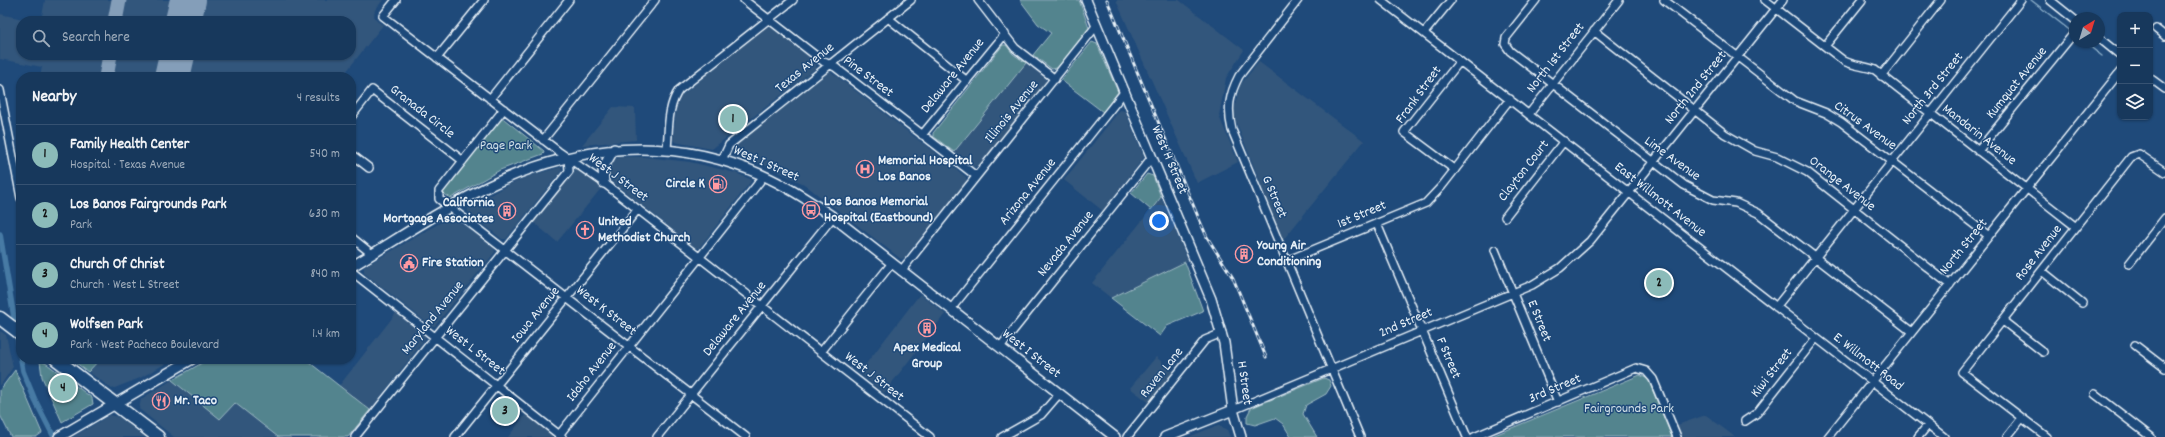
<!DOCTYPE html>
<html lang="en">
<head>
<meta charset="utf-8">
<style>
	body { margin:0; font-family:Dekko,sans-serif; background:#244365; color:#f1f3f6 }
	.controls { position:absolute; right:12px; top:12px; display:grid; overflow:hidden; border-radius:8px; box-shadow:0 1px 3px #0004 }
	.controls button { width:36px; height:36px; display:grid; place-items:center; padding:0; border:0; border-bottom:1px solid #365272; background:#17385c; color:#f1f3f6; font:20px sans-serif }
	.compass { position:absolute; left:2069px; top:12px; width:36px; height:36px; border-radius:50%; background:#17385c; box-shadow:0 1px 3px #0004; rotate:38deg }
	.you { position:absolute; left:1159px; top:221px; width:14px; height:14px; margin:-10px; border:3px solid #fff; border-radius:50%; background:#1a73e8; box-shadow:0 0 0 6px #1a73e833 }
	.badge { display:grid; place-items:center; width:26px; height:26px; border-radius:50%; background:#8bbbb9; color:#111; font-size:13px; font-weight:700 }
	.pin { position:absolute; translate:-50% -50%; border:2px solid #fff; box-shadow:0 1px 4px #0006 }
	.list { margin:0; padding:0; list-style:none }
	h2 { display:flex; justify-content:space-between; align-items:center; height:52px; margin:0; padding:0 16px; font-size:17px }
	h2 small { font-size:13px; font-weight:400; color:#9eacbb }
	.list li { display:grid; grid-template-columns:26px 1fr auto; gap:12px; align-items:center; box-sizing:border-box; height:60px; padding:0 16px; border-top:1px solid #365272 }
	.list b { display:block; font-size:15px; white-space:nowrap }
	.list p { margin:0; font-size:13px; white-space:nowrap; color:#9eacbb }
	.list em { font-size:13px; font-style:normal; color:#9eacbb }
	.icon { flex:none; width:22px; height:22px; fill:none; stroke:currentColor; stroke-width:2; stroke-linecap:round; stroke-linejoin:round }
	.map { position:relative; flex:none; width:2165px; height:437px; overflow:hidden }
	.search { position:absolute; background:#17385c; box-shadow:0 1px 3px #0004; left:16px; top:16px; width:340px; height:44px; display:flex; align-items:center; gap:10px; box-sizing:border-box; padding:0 14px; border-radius:16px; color:#9eacbb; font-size:15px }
	.panel { position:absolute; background:#17385c; box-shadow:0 1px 3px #0004; left:16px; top:72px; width:340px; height:292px; border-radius:16px }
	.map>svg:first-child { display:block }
	.built { fill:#32567c }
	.green { fill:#53848e; stroke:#9ebac3 }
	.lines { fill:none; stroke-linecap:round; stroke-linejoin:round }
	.stream { stroke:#87aac6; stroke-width:1.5 }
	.canal { stroke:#467aa4; stroke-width:5.5 }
	.taxiway { stroke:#849eb9; stroke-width:15 }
	.runway { stroke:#849eb9; stroke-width:36 }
	.street-casing { stroke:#e8f1f8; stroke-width:10 }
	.secondary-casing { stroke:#e8f1f8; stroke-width:12 }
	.highway-casing { stroke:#e8f1f8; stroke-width:15 }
	.street { stroke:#1f4a7a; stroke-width:7 }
	.secondary { stroke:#1f4a7a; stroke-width:9 }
	.highway { stroke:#1f4a7a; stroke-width:12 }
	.rail-casing { stroke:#e8f1f8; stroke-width:3 }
	.rail { stroke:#1f4a7a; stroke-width:1.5; stroke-dasharray:4.5; stroke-linecap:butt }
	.labels { text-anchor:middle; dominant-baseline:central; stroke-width:3; stroke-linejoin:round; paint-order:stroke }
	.street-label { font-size:14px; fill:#e8f1f8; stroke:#1f4a7a }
	.park-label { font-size:14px; fill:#d2e1e8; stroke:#1f4a7a }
	.poi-label { font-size:14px; font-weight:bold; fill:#e8f1f8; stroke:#1f4a7a; text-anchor:start }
</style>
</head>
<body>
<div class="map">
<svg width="2165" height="437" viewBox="0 0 2165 437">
	<rect width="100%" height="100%" fill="#1f4a7a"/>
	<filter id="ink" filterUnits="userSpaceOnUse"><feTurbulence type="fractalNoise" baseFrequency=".025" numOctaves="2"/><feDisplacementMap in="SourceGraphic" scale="8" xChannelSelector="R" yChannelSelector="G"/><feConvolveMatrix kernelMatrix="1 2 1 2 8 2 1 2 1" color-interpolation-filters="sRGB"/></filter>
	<g filter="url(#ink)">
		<path class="built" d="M45 0H383L375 10 374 16 377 21 383 25 342 77H40L42 67 0 59V14L32 21H21V55H351V21H41Z
			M1116 0H1179L1244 50 1226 78 1219 116 1238 162 1197 183Z
			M765 27H771L816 62V68L712 149 675 142 673 140 676 109 681 96Z
			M1259 62 1364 141 1283 240 1233 114 1240 85Z
			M1026 63 1045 78 1046 82 979 166 973 167 954 152Z
			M830 71 966 177V182L904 258 901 259 804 184 764 165 737 156 733 151 735 146Z
			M613 107 635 108 636 140 582 145Z
			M1120 110 1125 111 1144 157 1103 211 1064 180Z
			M645 157 690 162 736 173 752 180 699 248H696L609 179 606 171 612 160 619 157Z
			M561 167 562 170 506 239H502L468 212V207L510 184 529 176Z
			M576 168H579L603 186 557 242 533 222Z
			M1161 197 1188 261 1111 298 1092 283Z
			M450 217 454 218 494 248 495 252 435 326H431L364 273V267Z
			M920 294 945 314 884 393 859 373Z
			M396 313 425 336V339L370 410 339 386Z
			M0 331 6 335 13 367 0 386Z
			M1156 357 1175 373 1151 404 1130 388Z
			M100 359H174L140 378 112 389 89 372Z
			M172 380 220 419 235 403 278 437H174L139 409 141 399Z
			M526 414 555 437H508Z
			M110 415 119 417 145 437H73Z
			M1706 415 1735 437H1682L1677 425Z
			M1218 425 1227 430 1230 437H1189Z"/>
		<path class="green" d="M1020 0H1079L1089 28 1057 68 1052 69 1033 55 1051 33 1038 24Z
			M1092 42 1097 44 1118 92 1103 112 1061 80Z
			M1003 45H1006L1013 54 1026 63 954 152 933 136V133Z
			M501 119H504L544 151 543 154 500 170 451 198 444 194 443 191Z
			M1147 174 1153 176 1161 197 1151 210 1131 193Z
			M1185 262 1203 311 1167 326 1160 336 1111 298Z
			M71 359H100L88 372Z
			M209 359H305L370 410 348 437H278L235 403 220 419 172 380Z
			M40 361 47 364 92 398 93 404 62 422 42 377Z
			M15 370 42 433 36 437H11L0 415V390Z
			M1640 375 1648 379 1672 437H1490Z
			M1324 378 1329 380 1331 386 1326 394 1306 405 1303 414 1317 437H1291L1283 424 1275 418 1255 425 1247 423V416L1251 408Z"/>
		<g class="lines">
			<path class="stream" d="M2031 0 2072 32
				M2084 42 2102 56"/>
			<path class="canal" d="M0 234 23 371 35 400 54 437"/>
			<path class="taxiway" d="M115 21 119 0
				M106 77 110 55"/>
			<path class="runway" d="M183 21 188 0
				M172 77 177 55"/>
			<defs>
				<path id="street" d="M396 0 383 16 558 151 604 183 930 437
					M744 0 824 62 835 67 976 176
					M978 0 1015 48 1055 79
					M1298 0 1239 76C1229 95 1227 109 1232 130L1360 437
					M1381 0 1944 437
					M1536 0 1506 38 1505 44 1510 51 1684 185 1713 200 1736 203 1758 213 1912 332
					M1664 0 1795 101 1826 113 1841 122 1989 236
					M1765 0 1844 61C1854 66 1865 66 1875 70L2076 227
					M2050 0 2075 20
					M888 18 967 81
					M2156 29 2165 36
					M1594 31 1725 134 1755 151 1777 157 1807 172 1950 285
					M1424 33 1451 0
					M2099 38 2120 55
					M1825 46 1862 0
					M437 58 484 0
					M1881 76 1941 0
					M2150 78 2165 89
					M0 90 21 198
					M490 99 569 0
					M504 109 439 191V199L746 437
					M1529 114 1619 0
					M351 117 372 90 463 161
					M922 135 1005 34
					M543 140 655 0
					M667 149C669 129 667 107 679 90L793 0
					M1978 151 2075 32
					M351 154 369 168
					M722 160 729 145 911 0
					M1455 170 1404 132 1460 61
					M1505 217 1564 141
					M1377 224 1467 437
					M351 237 372 254
					M1495 250 1558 402
					M1286 261 1426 203 1442 186 1510 99
					M2129 264 2165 218
					M351 271 562 437
					M901 271 1097 25
					M2042 271 2082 303
					M1776 307 2021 0
					M951 309 1125 91
					M2003 321 2043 352
					M2135 345 2165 368
					M1000 347 1152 157
					M821 352 892 263
					M2095 394 2151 437
					M1233 410 1532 285 1560 268 1590 241 1783 0
					M1745 421 1757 413 1816 338
					M559 435 764 176
					M355 437 569 171 568 157
					M455 437 638 209
					M657 437 833 217
					M1002 437 1041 415 1059 394
					M1127 437 1205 340 1222 333
					M1474 437 1636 368 1646 371 1653 379 1677 437
					M1828 437 2120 72
					M1918 437 1928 425
					M2007 437 2022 418
					M2047 437 1962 372 2131 157 2139 154 2165 172"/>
				<path id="secondary" d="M1086 0 1211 299 1224 343 1233 410 1241 437
					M604 183 603 168 614 149
					M351 267C396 240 440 210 487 187 575 144 671 134 762 175 787 186 810 201 833 217L1115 437
					M59 437 192 359
					M1165 437 1233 410"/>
				<path id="highway" d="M0 318 21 334
					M56 359 158 437"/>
			</defs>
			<use href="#street" class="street-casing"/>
			<use href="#secondary" class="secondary-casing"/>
			<use href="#highway" class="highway-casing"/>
			<use href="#street" class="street"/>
			<use href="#secondary" class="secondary"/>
			<use href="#highway" class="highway"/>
			<defs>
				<path id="rail" d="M1107 0 1199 219 1207 237 1233 278 1266 357"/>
			</defs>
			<use href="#rail" class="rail-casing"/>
			<use href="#rail" class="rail"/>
		</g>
	</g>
	<defs>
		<symbol id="hospital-ring" viewBox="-11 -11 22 22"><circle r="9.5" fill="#1f4a7a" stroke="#ff9aa2" stroke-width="1.5"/><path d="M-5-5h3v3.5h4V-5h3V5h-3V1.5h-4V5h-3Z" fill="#ff9aa2"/></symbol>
		<symbol id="fuel-ring" viewBox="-11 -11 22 22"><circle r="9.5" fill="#1f4a7a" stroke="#ff9aa2" stroke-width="1.5"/><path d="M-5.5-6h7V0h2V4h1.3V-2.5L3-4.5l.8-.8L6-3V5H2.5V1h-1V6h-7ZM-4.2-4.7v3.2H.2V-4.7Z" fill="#ff9aa2"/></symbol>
		<symbol id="bus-ring" viewBox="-11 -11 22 22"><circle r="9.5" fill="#1f4a7a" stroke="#ff9aa2" stroke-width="1.5"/><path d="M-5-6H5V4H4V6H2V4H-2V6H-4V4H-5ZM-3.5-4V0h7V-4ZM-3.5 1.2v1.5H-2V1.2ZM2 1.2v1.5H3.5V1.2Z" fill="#ff9aa2"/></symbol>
		<symbol id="building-ring" viewBox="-11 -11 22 22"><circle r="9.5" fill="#1f4a7a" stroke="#ff9aa2" stroke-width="1.5"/><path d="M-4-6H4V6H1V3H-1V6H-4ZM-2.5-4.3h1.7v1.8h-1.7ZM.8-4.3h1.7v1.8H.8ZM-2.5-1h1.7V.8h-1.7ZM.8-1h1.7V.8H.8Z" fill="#ff9aa2"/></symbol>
		<symbol id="church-ring" viewBox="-11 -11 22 22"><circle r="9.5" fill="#1f4a7a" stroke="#ff9aa2" stroke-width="1.5"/><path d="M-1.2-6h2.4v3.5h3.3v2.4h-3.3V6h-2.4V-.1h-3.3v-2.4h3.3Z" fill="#ff9aa2"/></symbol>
		<symbol id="civic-ring" viewBox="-11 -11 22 22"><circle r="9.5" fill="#1f4a7a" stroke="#ff9aa2" stroke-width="1.5"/><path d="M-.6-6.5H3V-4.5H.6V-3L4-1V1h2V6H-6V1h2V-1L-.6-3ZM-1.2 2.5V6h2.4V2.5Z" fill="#ff9aa2"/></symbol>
		<symbol id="restaurant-ring" viewBox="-11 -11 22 22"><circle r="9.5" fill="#1f4a7a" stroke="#ff9aa2" stroke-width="1.5"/><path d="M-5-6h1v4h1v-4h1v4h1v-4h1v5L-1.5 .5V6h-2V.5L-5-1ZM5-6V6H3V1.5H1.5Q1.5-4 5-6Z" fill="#ff9aa2"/></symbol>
	</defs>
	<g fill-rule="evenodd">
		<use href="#hospital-ring" x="855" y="159" width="20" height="20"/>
		<use href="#fuel-ring" x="708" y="174" width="20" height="20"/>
		<use href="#bus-ring" x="801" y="200" width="20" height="20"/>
		<use href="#building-ring" x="497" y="201" width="20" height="20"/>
		<use href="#church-ring" x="575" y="220" width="20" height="20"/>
		<use href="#building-ring" x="1234" y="244" width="20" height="20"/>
		<use href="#civic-ring" x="399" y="253" width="20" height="20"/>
		<use href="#building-ring" x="917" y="318" width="20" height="20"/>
		<use href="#restaurant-ring" x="151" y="391" width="20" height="20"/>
	</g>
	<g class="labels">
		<g class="street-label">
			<text transform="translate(1556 58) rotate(-52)">North 1st Street</text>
			<text transform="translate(805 68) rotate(-39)">Texas Avenue</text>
			<text transform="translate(953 76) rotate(-51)">Delaware Avenue</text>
			<text transform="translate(868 77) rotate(37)">Pine Street</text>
			<text transform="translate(2017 83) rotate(-51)">Kumquat Avenue</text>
			<text transform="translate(1696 88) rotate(-51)">North 2nd Street</text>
			<text transform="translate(1933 89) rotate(-51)">North 3rd Street</text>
			<text transform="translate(1419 95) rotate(-54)">Frank Street</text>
			<text transform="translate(422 112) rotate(38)">Granada Circle</text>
			<text transform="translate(1012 112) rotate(-51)">Illinois Avenue</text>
			<text transform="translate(1865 126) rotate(36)">Citrus Avenue</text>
			<text transform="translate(1979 135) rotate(38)">Mandarin Avenue</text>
			<text transform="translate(1672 159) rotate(36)">Lime Avenue</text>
			<text transform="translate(1169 160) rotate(67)">West H Street</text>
			<text transform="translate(766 164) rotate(24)">West I Street</text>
			<text transform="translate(1524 171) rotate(-52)">Clayton Court</text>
			<text transform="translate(618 178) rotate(37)">West J Street</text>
			<text transform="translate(1842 184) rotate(38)">Orange Avenue</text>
			<text transform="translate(1028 192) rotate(-51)">Arizona Avenue</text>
			<text transform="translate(1274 197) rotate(67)">G Street</text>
			<text transform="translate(1660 200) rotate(38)">East Willmott Avenue</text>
			<text transform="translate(1362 215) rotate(-23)">1st Street</text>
			<text transform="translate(1066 244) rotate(-51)">Nevada Avenue</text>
			<text transform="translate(1964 247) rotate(-51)">North Street</text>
			<text transform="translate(2039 253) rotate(-52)">Rose Avenue</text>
			<text transform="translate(606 311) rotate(38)">West K Street</text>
			<text transform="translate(536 315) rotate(-51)">Iowa Avenue</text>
			<text transform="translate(433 318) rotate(-51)">Maryland Avenue</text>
			<text transform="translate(735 319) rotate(-51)">Delaware Avenue</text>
			<text transform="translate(1539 321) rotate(68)">E Street</text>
			<text transform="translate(1406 323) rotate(-23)">2nd Street</text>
			<text transform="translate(475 351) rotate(38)">West L Street</text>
			<text transform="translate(1031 354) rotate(38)">West I Street</text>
			<text transform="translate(1448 358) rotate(67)">F Street</text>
			<text transform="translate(1868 362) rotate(38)">E. Willmott Road</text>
			<text transform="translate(592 372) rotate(-52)">Idaho Avenue</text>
			<text transform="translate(1162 373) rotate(-51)">Raven Lane</text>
			<text transform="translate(1772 373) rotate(-52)">Kiwi Street</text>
			<text transform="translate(874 377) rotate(38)">West J Street</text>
			<text transform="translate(1244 383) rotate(82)">H Street</text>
			<text transform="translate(1555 389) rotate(-23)">3rd Street</text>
		</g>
		<g class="park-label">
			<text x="506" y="146">Page Park</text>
			<text x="1629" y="409">Fairgrounds Park</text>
		</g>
		<g class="poi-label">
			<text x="878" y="161">Memorial Hospital<tspan x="878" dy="16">Los Banos</tspan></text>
			<text x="705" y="184" text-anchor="end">Circle K</text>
			<text x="824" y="202">Los Banos Memorial<tspan x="824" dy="16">Hospital (Eastbound)</tspan></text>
			<text x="494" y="203" text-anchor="end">California<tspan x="494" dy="16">Mortgage Associates</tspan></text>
			<text x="598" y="222">United<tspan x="598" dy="16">Methodist Church</tspan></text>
			<text x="1257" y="246">Young Air<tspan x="1257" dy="16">Conditioning</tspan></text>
			<text x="422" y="263">Fire Station</text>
			<text x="927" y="348" text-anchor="middle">Apex Medical<tspan x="927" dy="16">Group</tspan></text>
			<text x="174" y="401">Mr. Taco</text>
		</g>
	</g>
</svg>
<div class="controls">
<button>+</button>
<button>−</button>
<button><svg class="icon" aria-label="layers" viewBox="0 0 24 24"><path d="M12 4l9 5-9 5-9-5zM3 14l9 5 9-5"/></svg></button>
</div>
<svg class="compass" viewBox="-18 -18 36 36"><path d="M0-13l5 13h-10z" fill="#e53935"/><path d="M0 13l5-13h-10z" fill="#9eacbb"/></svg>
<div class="you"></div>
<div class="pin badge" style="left:733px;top:119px">1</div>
<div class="pin badge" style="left:1659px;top:283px">2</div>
<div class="pin badge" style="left:505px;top:411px">3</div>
<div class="pin badge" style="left:63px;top:388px">4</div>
<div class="search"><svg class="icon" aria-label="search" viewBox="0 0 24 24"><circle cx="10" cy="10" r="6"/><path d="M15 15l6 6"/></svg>Search here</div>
<section class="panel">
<h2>Nearby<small>4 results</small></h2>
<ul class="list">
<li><span class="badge">1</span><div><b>Family Health Center</b><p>Hospital · Texas Avenue</p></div><em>540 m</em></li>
<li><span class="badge">2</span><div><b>Los Banos Fairgrounds Park</b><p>Park</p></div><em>630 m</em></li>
<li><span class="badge">3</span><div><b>Church Of Christ</b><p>Church · West L Street</p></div><em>840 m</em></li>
<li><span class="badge">4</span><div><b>Wolfsen Park</b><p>Park · West Pacheco Boulevard</p></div><em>1.4 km</em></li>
</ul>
</section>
</div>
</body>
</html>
